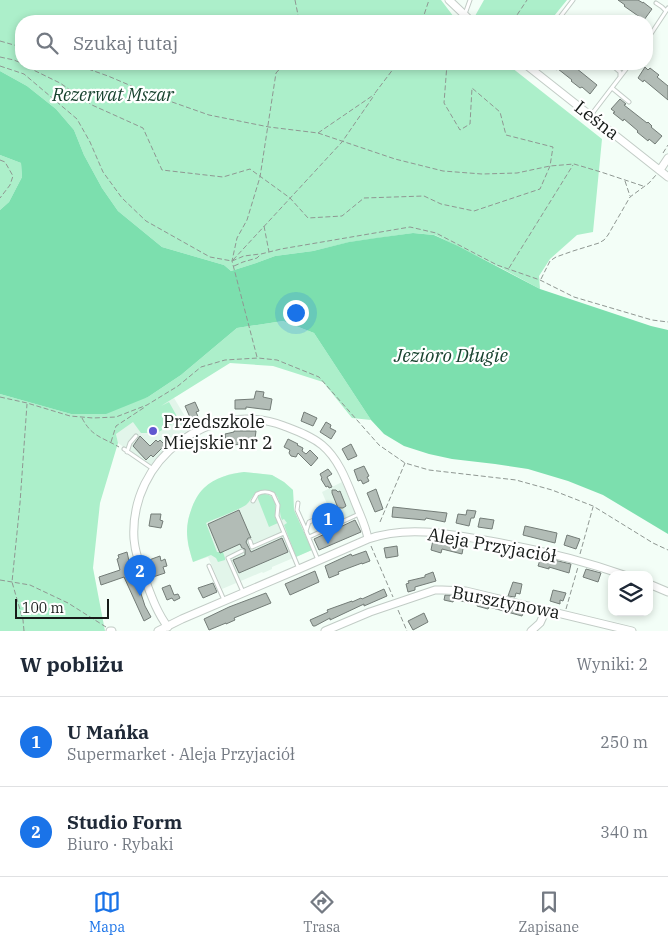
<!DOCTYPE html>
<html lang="pl">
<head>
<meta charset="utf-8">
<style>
	body { margin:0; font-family:"IBM Plex Serif",serif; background:#f6f6f7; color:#1f2937 }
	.controls { position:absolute; right:15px; bottom:15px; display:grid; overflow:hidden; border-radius:10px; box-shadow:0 2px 8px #0003 }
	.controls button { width:45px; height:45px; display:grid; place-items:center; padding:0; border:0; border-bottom:1px solid #e0e1e3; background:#fff; color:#1f2937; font:25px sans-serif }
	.scale { position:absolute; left:15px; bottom:12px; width:94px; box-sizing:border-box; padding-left:5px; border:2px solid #171b19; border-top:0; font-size:14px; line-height:18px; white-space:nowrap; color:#171b19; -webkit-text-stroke:4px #fff; paint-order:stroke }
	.you { position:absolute; left:295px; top:312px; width:18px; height:18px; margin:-12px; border:4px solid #fff; border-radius:50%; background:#1a73e8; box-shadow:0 0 0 8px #1a73e833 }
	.badge { display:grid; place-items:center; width:32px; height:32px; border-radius:50%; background:#1a73e8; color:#fff; font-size:16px; font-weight:700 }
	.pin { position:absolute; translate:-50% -41px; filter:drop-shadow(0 1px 2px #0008) }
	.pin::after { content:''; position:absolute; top:26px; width:18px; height:15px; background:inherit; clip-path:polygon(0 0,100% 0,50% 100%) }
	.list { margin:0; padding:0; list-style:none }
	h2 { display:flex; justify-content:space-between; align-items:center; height:65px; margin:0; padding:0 20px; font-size:21px }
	h2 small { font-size:16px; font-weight:400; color:#747a83 }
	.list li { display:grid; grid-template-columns:32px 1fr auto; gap:15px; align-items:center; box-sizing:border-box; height:90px; padding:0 20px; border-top:1px solid #e0e1e3 }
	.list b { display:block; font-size:19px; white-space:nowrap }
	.list p { margin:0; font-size:16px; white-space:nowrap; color:#747a83 }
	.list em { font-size:16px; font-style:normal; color:#747a83 }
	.icon { flex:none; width:28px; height:28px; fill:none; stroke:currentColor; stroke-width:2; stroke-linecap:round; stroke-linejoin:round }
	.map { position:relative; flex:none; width:668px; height:631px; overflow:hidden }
	.search { position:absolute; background:#fff; box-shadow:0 2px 8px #0003; left:15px; right:15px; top:15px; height:55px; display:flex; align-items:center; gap:12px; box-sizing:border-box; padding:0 18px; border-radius:20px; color:#747a83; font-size:19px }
	.sheet { height:245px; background:#fff }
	nav { display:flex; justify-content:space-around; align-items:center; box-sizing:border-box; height:70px; border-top:1px solid #e0e1e3; background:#fff; font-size:14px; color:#747a83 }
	nav a { display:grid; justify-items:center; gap:2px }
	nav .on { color:#1a73e8 }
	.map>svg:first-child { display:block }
	.built { fill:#e2f5ea }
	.green { fill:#acefca }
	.water { fill:#7cdfae }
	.building { fill:#b2bcb6; stroke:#737c77 }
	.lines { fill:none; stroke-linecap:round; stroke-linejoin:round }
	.lane-casing { stroke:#c2ccc6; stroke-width:5 }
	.street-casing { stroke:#c2ccc6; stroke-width:9 }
	.path { stroke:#8f9792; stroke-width:1; stroke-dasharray:5 2.5; stroke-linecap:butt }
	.lane { stroke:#fff; stroke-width:3 }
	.street { stroke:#fff; stroke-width:7 }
	.poi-dot { fill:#6057d0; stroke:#fff; stroke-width:2 }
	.labels { text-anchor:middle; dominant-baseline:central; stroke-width:4.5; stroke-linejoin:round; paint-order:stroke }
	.park-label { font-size:18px; font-style:italic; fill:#18432f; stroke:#fff }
	.street-label { font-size:18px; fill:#171b19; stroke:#fff }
	.poi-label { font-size:18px; fill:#171b19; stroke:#fff; text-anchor:start }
	.water-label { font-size:19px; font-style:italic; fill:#17422e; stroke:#fff }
</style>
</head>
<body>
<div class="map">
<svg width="668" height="631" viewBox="0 0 668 631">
	<rect width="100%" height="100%" fill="#f3fef7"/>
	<path class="built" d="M174 398 192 428 174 439 150 466 118 443 116 434 124 427Z
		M244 472 272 475 284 482 293 490 294 510 312 550 272 567V569L263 573 262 572 222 589 208 557 193 562 188 545 187 531 188 519 194 503 204 488 218 479 230 474Z
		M342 482 356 514 335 523 322 492Z"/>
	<path class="green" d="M0 0H441L457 21H21V64H507L602 139 593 232 577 235 550 259 539 276 540 289 501 268 435 235 413 233 350 242 313 251 275 256 253 264 231 271 224 265 162 247 118 211 102 188 84 155 74 130 56 109 27 86 0 71Z
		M484 0H567L550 21H481L475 16Z
		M0 155 21 163 22 177 9 202 0 210Z
		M283 321 314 333 371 420 352 418 323 382 273 366 230 363 161 406 169 402 179 420 157 433H141L133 422 116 434 118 443 100 503 93 568 105 631H0V394L71 414 148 397 181 375 237 328Z
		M244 472 272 475 284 482 293 490 294 510 312 550 296 557 284 525 287 523 284 519 282 520C278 512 282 500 275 494 271 490 265 489 260 491 253 493 251 501 246 505 236 511 217 518 206 523L217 552H223L225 558V560L218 562 216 558 211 555 193 562C190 552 187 542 187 531 187 518 194 497 204 488 215 477 230 474 244 472Z
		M262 494C281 494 273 512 278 523L269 527 258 499V496Z"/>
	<path class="water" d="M0 71 27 86 56 109 74 130 84 155 102 188 118 211 162 247 224 265 231 271 253 264 275 256 313 251 349 242 376 238 413 233 434 235 458 246 540 289 651 326 668 330V534L603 495 568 481 528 469 495 464 452 459 429 454 404 446 384 434 371 420 314 333 283 321 237 328 181 375 148 397 106 414H71L0 394V210L9 202 22 177 21 163 0 155Z"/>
	<path class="building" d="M618 0H638L643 3V2L652 9 644 20 624 6 625 5Z
		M549 64H571L597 85 590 94 582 87 580 88 571 81 572 80 558 69 557 70Z
		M645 67 648 70 650 68 659 75 657 77 668 86V100L644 80 643 82 638 78Z
		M620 99 626 104 624 105 647 123 648 122 652 126 651 127 662 136 655 144 649 139 648 141 637 132 638 131 624 119 623 121 613 113 615 112 611 109Z
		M256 391 264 392 263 397 272 399 270 410 246 407V409H235V400L254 399Z
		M195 402 199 411 196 412 200 421 193 424 185 406Z
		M304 412 317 418 313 426 301 421Z
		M326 422 331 425 330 428 336 431 331 439 320 432Z
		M234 431H256L255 439H240L241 444 233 445V441L226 442 225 434 234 432Z
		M140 436 150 446 156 440 158 442 160 440 165 445 153 457 151 455 146 460 133 446Z
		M288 439 298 444 297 445 303 448 302 451 306 454 310 450 318 458 311 466 298 453 296 457 291 456 289 453 290 450 284 447Z
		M351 444 357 456 348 460 342 449Z
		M364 466 369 476 367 477 369 481 363 484 361 480 358 481 354 470Z
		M328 469 332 474 327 477 332 487 329 488 328 486 326 487 321 479 322 478 320 474Z
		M376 489 383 509 375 512 367 493Z
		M332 490H336L338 492 340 491 346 506 343 508H338L332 493Z
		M393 507 447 513 445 522 426 518 425 520 392 517Z
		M239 510 251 538H248L246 542 251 552 282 538 288 552 239 573 233 560 245 555V549L242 548 240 544 220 553 208 524Z
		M467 510 476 511 474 518H471L469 526 456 523 458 514 466 515Z
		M151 514H161L160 520 163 521 161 528 149 526Z
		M480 518 494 520 492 529 478 527Z
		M355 520 361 532 319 550 314 539 329 532 330 533 339 529 338 528Z
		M525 526 557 533 555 543 523 535Z
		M567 535 580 539 576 549 564 545Z
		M433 540 450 545 451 541 464 543 462 554 442 549 441 553 431 550Z
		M397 546 398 556 386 558 384 548Z
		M366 551 370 561 362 564V563L338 572 339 574 329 578 325 566 351 554 352 556Z
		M127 552 131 570 133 569 145 606 151 617 144 621 124 577 101 585 99 577 120 570 117 559 119 558 118 555Z
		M160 556 161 561 165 559 167 566 163 567 165 573 153 577 150 571 153 570 149 560Z
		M541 557 571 564 569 573 549 567V569L538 566Z
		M586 569 601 573 598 582 583 577Z
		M315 571 319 582 290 595 285 584Z
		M433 572 436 581 415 587V590L408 592 406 584 409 583 408 581 425 577V575Z
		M513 582 522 584 520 594 516 593 515 597 508 596Z
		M213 583 217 592 203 598 198 588Z
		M170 585 174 595 178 594 180 598 174 601 172 598 167 600 162 588Z
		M384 589 387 596 364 606V604L330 620V618L315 626H313L310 620 328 612 327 610 352 601V602L361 598 362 599Z
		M553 590 566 593 563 601 560 600V604L550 601Z
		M266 593 271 603 234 618 235 620 226 624V623L209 630 204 619 229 607Z
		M445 595 465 596 470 597 469 603 454 599 453 602 444 600Z
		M479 600 524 611 522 616 489 607 488 609 477 606Z
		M424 613 428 622 413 630 408 621Z"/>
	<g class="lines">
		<defs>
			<path id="lane" d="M656 3 662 7 666 11
				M465 14 470 0
				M557 21 573 0
				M647 40 668 8
				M613 66 620 72V76
				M612 88 629 102
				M591 115 630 64
				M124 449 153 469
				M127 452 130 443 136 436
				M253 501 257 494C263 491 267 491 273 494L278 505 277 516 299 569
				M298 503 297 510 306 530
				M309 537 359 514
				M250 541 252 547 284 533
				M242 551 228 558 243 592
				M318 560 306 531 309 522 319 518
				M209 566 224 600"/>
			<path id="street" d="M449 0 471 21
				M525 64 668 177
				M660 170 668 158
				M649 584 668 592
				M168 627C157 613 151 595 145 579 140 566 135 553 134 539 129 459 210 398 284 426 297 431 311 436 322 445 340 460 348 485 357 507 361 517 366 527 368 539
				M110 631H112
				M158 631 182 619 299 569 368 539C407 525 450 534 490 541 535 549 581 560 624 575
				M325 631 370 612 435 590H442L466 591 632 631
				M531 631 540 623 546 610"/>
		</defs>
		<use href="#lane" class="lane-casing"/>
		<use href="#street" class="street-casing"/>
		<path class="path" d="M295 0 298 15 297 21
			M422 21 429 0
			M513 21 527 0
			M0 41 21 47
			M0 57 14 60 21 63
			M21 64 60 83 92 105 143 128 162 170 223 177 250 169 290 198 308 218 342 216 364 198 424 196 441 204 474 211 540 189 550 166 553 147 506 135 500 112 472 88 470 124 460 130 444 103 447 64
			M74 64 108 76 155 96 209 115 269 127 318 133 375 94
			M0 66 24 74 77 119 90 142 103 172 122 198 146 221 210 257 232 261 244 256 260 254
			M375 93 397 64
			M318 133 395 159 443 171 482 174 517 173 550 166 574 164 601 172 643 186
			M663 153 668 145
			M0 160 5 162 13 176 10 185 0 198
			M625 181 630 196
			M264 226 269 252
			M233 260 342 142 373 97
			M234 266 243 262 257 258 261 254 281 249 410 227 436 233 497 265 540 280 574 297 652 320 668 322
			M509 268 573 165
			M541 279 550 261 556 257 573 251 599 243 604 240 608 235 630 197 649 183 656 175
			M257 357 232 261 237 238 247 220 260 177 276 73 284 64
			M0 397 27 403 70 416 93 418 116 417 147 405 178 386 201 367 225 360 258 358 277 360 319 377 379 445 405 463 429 470 516 480 552 490 593 506 653 543 668 550
			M82 418C92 437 102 437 119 447
			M111 442 116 426 145 407
			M380 522 405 463
			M371 546 393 597
			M580 554 593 507
			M0 580 30 585 68 603 106 627
			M566 609 578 567
			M398 610 407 631
			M24 631 23 620 12 582 20 503 27 404"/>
		<use href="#lane" class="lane"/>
		<use href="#street" class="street"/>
	</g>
	<circle class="poi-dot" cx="153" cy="431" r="5"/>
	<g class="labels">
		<g class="park-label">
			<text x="113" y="94">Rezerwat Mszar</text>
		</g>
		<g class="street-label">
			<text transform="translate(597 120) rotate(38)">Leśna</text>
			<text transform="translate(492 545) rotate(10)">Aleja Przyjaciół</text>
			<text transform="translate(506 602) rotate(11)">Bursztynowa</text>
		</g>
		<g class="poi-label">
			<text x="163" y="421">Przedszkole<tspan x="163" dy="21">Miejskie nr 2</tspan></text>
		</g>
		<g class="water-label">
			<text x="451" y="355">Jezioro Długie</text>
		</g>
	</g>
</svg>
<div class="controls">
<button><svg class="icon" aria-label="layers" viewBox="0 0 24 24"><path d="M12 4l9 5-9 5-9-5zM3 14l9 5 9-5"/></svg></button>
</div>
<div class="scale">100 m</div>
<div class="you"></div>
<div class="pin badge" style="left:328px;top:544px">1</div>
<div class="pin badge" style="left:140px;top:596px">2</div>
<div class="search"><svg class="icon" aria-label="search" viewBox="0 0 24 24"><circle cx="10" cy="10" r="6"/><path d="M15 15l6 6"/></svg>Szukaj tutaj</div>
</div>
<section class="sheet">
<h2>W pobliżu<small>Wyniki: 2</small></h2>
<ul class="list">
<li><span class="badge">1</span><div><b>U Mańka</b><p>Supermarket · Aleja Przyjaciół</p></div><em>250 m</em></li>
<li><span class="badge">2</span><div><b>Studio Form</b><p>Biuro · Rybaki</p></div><em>340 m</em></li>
</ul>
</section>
<nav>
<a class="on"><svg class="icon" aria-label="map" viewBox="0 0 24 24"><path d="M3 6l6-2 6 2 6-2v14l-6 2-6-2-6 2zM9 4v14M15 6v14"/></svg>Mapa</a>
<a><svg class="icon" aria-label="directions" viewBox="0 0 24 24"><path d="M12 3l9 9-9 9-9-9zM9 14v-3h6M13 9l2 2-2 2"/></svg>Trasa</a>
<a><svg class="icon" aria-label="saved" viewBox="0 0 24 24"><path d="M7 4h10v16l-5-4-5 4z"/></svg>Zapisane</a>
</nav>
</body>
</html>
